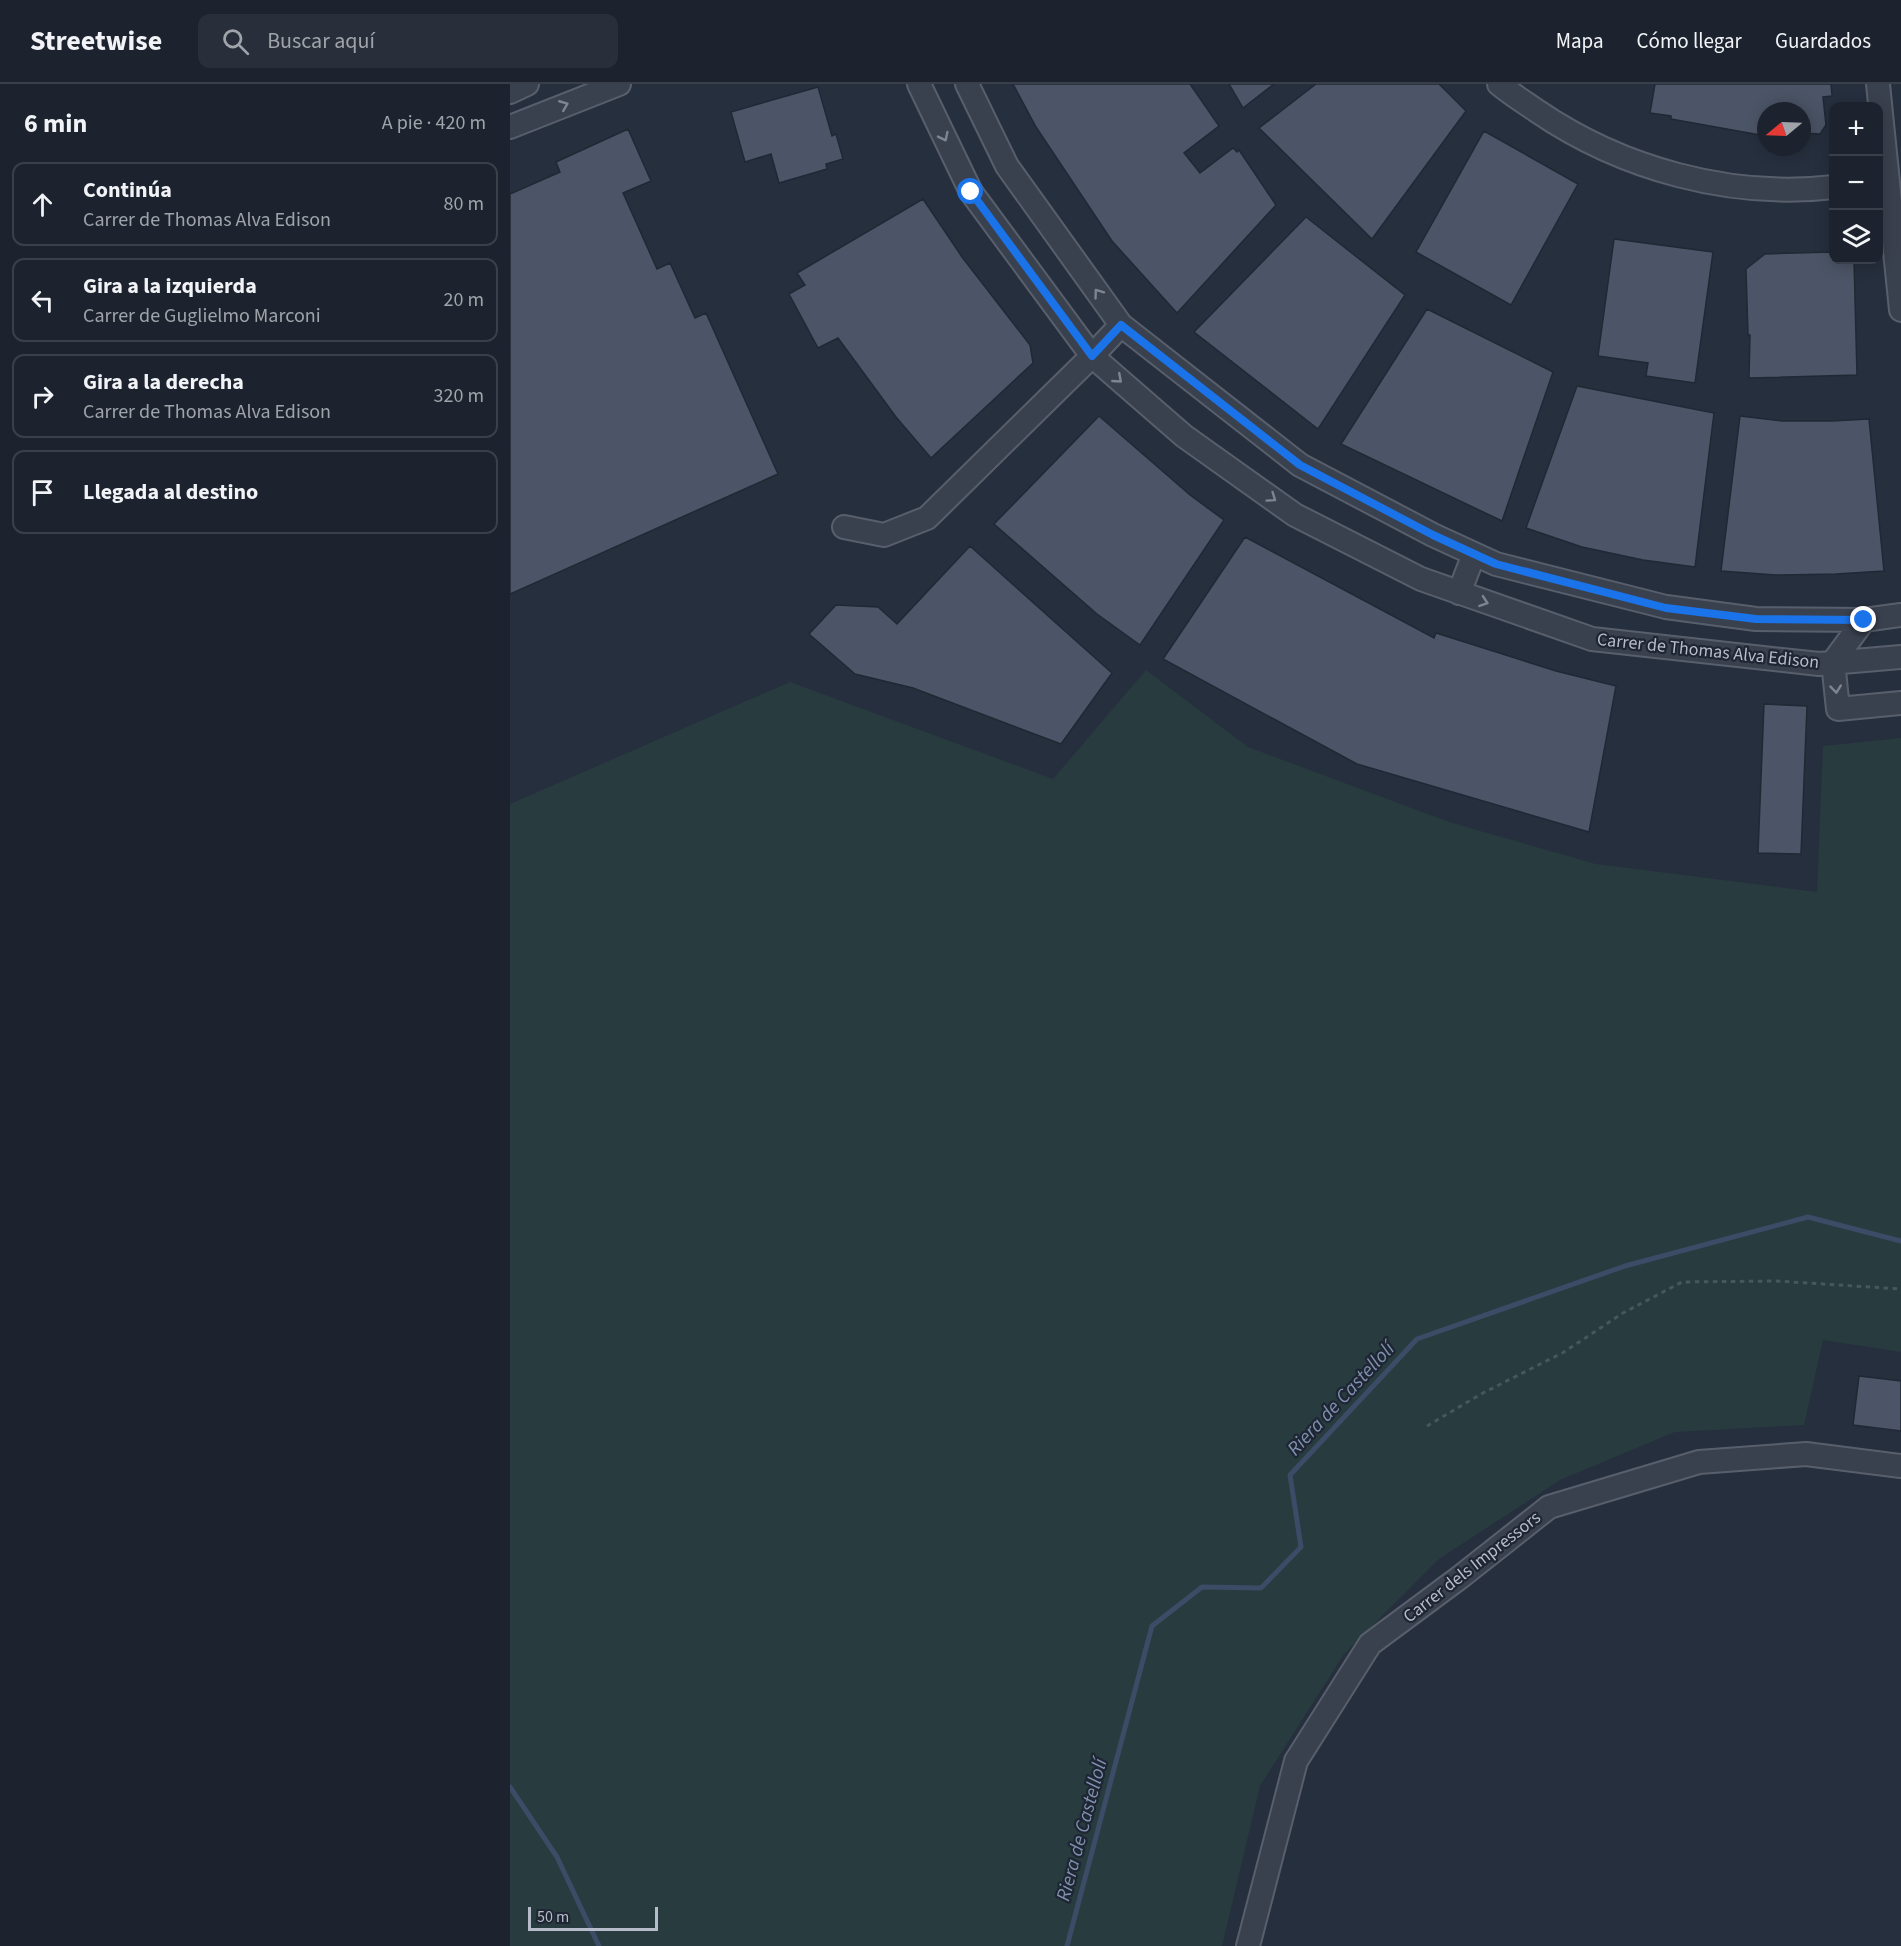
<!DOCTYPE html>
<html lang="es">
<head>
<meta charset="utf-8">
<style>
	body { margin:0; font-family:"Source Sans 3",sans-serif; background:#292f3a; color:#f1f3f6 }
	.controls { position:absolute; right:18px; top:18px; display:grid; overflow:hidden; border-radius:12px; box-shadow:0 3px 15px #0003 }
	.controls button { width:54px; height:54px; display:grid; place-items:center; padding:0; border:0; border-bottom:2px solid #3a404a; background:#1c232e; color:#f1f3f6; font:30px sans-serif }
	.compass { position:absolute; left:1247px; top:18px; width:54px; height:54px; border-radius:50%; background:#1c232e; box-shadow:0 3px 15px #0003; rotate:251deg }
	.scale { position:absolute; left:18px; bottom:15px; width:130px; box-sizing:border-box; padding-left:6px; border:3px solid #b6bcc9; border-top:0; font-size:16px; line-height:21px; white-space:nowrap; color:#b6bcc9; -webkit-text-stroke:4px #1f2633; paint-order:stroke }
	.stop { position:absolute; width:18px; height:18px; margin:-14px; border:4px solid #1a73e8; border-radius:50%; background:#fff }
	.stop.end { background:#1a73e8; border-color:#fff; box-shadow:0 2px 6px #0008 }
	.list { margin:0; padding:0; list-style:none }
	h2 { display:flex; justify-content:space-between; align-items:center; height:78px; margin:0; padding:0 24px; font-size:26px }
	h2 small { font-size:20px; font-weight:400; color:#a0a4aa }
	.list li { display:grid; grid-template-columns:39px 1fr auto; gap:18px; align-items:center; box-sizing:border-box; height:84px; margin:0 12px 12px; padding:0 12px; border:2px solid #3a404a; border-radius:12px }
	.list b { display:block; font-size:22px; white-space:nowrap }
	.list p { margin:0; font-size:20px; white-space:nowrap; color:#a0a4aa }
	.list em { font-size:20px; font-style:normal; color:#a0a4aa }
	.icon { flex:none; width:33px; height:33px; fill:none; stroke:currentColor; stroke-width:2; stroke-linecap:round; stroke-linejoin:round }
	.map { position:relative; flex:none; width:1391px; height:1862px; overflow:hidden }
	header { display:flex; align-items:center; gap:36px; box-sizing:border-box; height:84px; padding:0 30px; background:#1c232e; border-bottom:2px solid #3a404a }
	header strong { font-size:28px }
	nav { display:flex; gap:33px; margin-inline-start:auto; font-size:21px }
	.search { width:420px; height:54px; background:#292f3a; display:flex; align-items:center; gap:15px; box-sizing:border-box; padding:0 21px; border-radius:12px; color:#a0a4aa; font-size:22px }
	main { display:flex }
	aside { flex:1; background:#1c232e }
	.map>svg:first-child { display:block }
	.green { fill:#283b3f }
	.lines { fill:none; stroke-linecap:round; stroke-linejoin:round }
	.stream { stroke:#3c4b66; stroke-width:5 }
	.building { fill:#4c5567; stroke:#212835; stroke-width:1.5 }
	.minor-casing { stroke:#585f6c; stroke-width:26 }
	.path { stroke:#46585c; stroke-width:3; stroke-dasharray:4.5 4.5; stroke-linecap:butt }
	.minor { stroke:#3a414e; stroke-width:22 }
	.oneway { stroke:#7e8592 }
	.route { stroke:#1a73e8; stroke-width:8 }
	.labels { text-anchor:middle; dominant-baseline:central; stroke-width:4.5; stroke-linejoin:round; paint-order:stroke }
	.street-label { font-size:18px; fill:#b6bcc9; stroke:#1f2633 }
	.water-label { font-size:20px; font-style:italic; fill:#7f90af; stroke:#1f2633 }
</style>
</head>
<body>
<header>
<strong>Streetwise</strong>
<div class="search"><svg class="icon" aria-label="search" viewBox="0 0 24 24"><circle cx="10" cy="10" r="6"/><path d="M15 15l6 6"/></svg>Buscar aquí</div>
<nav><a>Mapa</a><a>Cómo llegar</a><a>Guardados</a></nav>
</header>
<main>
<aside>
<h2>6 min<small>A pie · 420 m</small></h2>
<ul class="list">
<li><svg class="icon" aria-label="ahead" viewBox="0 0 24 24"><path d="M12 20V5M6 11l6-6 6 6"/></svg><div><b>Continúa</b><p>Carrer de Thomas Alva Edison</p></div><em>80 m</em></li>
<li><svg class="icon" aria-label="left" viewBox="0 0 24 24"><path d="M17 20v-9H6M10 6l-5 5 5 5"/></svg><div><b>Gira a la izquierda</b><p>Carrer de Guglielmo Marconi</p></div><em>20 m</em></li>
<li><svg class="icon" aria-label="right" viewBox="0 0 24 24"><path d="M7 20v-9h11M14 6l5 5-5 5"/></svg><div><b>Gira a la derecha</b><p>Carrer de Thomas Alva Edison</p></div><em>320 m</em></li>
<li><svg class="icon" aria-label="arrive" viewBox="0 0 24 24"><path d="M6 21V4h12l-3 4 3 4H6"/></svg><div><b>Llegada al destino</b></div></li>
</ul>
</aside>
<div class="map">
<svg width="1391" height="1862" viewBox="0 0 1391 1862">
	<rect width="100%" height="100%" fill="#262f3e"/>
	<path class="green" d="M636 586 738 663 939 738 1086 780 1307 808 1313 662 1391 654V1268L1313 1256 1294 1341 1165 1348 1050 1396 929 1475 834 1570 750 1702 712 1862H0V720L280 598 543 695Z"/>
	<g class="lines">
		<path class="stream" d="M0 1703 47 1773 89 1862
			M557 1862 642 1542 692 1503 751 1504 791 1463 780 1391 907 1255 1115 1182 1298 1133 1391 1157"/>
	</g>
	<path class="building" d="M503 0H680L709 42 674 69 690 89 723 64 727 68 729 66 766 121 667 229 602 157 526 43Z
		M719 0H764L733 24Z
		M806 0H929L956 27 862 155 749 44Z
		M1145 0H1321L1322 12 1313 13 1316 41 1310 50 1292 49V27H1256V52L1161 35V32L1140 29Z
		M308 3 322 52 326 50 333 75 316 80 317 85 269 99 261 70 235 78 221 28Z
		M118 45 141 97 113 109 147 185 160 179 185 234 196 229 268 390 0 510V110L50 88 46 78Z
		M974 47 1068 100 1001 221 906 168Z
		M413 115 452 173 520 261 523 279 421 374 386 333 328 254 308 264 279 210 295 201 287 189Z
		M796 133 895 211 808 345 684 248Z
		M1104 155 1203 168 1185 299 1136 292 1138 279 1088 272Z
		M1323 168V176H1344L1347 291 1239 294 1240 251H1238L1236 185 1255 170Z
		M917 225 1043 288 992 437 831 360Z
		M1067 302 1204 329 1185 483 1133 476 1072 463 1016 444Z
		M589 332 680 411 714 436 630 561 587 530 484 440Z
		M1230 332 1272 337H1322L1359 335 1374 487 1326 490 1266 491 1211 487Z
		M735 453 924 554 926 549 1046 587 1106 602 1079 748 847 680 653 575Z
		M460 462 602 589 551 660 403 604 345 590 299 550 326 521 368 523 387 540Z
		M1254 620 1297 622 1291 770 1248 769Z
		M1349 1292 1391 1297V1347L1343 1341Z"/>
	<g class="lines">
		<defs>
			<path id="minor" d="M409 0 461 108 582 272 674 352 785 431 911 495 1082 555 1309 580 1391 573
				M457 0 497 82 611 241 790 381 923 451 986 480 1156 523 1246 535 1354 536 1391 531
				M989 0C1001 10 1014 18 1027 27 1112 85 1221 115 1324 103
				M1368 0 1391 226
				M0 8 17 0
				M0 43 109 0
				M334 443 374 451 417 434 582 272 611 241
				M949 509 964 470
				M1354 536 1323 578 1328 625 1391 619
				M738 1862 786 1677 860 1560 949 1494 1039 1423 1189 1378 1296 1370 1391 1382"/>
		</defs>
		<use href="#minor" class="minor-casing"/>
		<path class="path" d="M917 1342 971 1310 1054 1268 1113 1229 1172 1198 1266 1197 1391 1205"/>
		<use href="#minor" class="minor"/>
	</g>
	<defs><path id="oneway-chevron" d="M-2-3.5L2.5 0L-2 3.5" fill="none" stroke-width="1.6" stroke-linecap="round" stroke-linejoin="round" transform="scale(1.5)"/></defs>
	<g class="oneway">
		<use href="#oneway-chevron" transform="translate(54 21) rotate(-22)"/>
		<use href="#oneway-chevron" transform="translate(434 53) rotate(64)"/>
		<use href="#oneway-chevron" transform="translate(588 209) rotate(-126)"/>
		<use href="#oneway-chevron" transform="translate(608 295) rotate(41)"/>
		<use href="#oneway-chevron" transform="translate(762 414) rotate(35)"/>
		<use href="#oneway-chevron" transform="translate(974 518) rotate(19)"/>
		<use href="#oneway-chevron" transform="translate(1326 605) rotate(84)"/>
	</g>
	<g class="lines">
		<path class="route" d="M461 108 582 272 611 241 790 381 923 451 986 480 1156 524 1246 535 1354 536"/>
	</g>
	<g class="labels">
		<g class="street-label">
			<text transform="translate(1198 567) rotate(6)">Carrer de Thomas Alva Edison</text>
			<text transform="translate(962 1483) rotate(-38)">Carrer dels Impressors</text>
		</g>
		<g class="water-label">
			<text transform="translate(831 1315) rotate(-47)">Riera de Castellolí</text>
			<text transform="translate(572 1746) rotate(-75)">Riera de Castellolí</text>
		</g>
	</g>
</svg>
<div class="controls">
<button>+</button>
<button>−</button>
<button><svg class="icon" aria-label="layers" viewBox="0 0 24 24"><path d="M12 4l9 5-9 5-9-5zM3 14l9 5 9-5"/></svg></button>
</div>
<svg class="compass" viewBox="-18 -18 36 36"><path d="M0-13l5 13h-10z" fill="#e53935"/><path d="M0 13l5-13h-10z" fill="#a0a4aa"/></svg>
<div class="scale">50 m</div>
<div class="stop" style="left:461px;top:108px"></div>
<div class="stop end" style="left:1354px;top:536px"></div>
</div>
</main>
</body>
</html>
